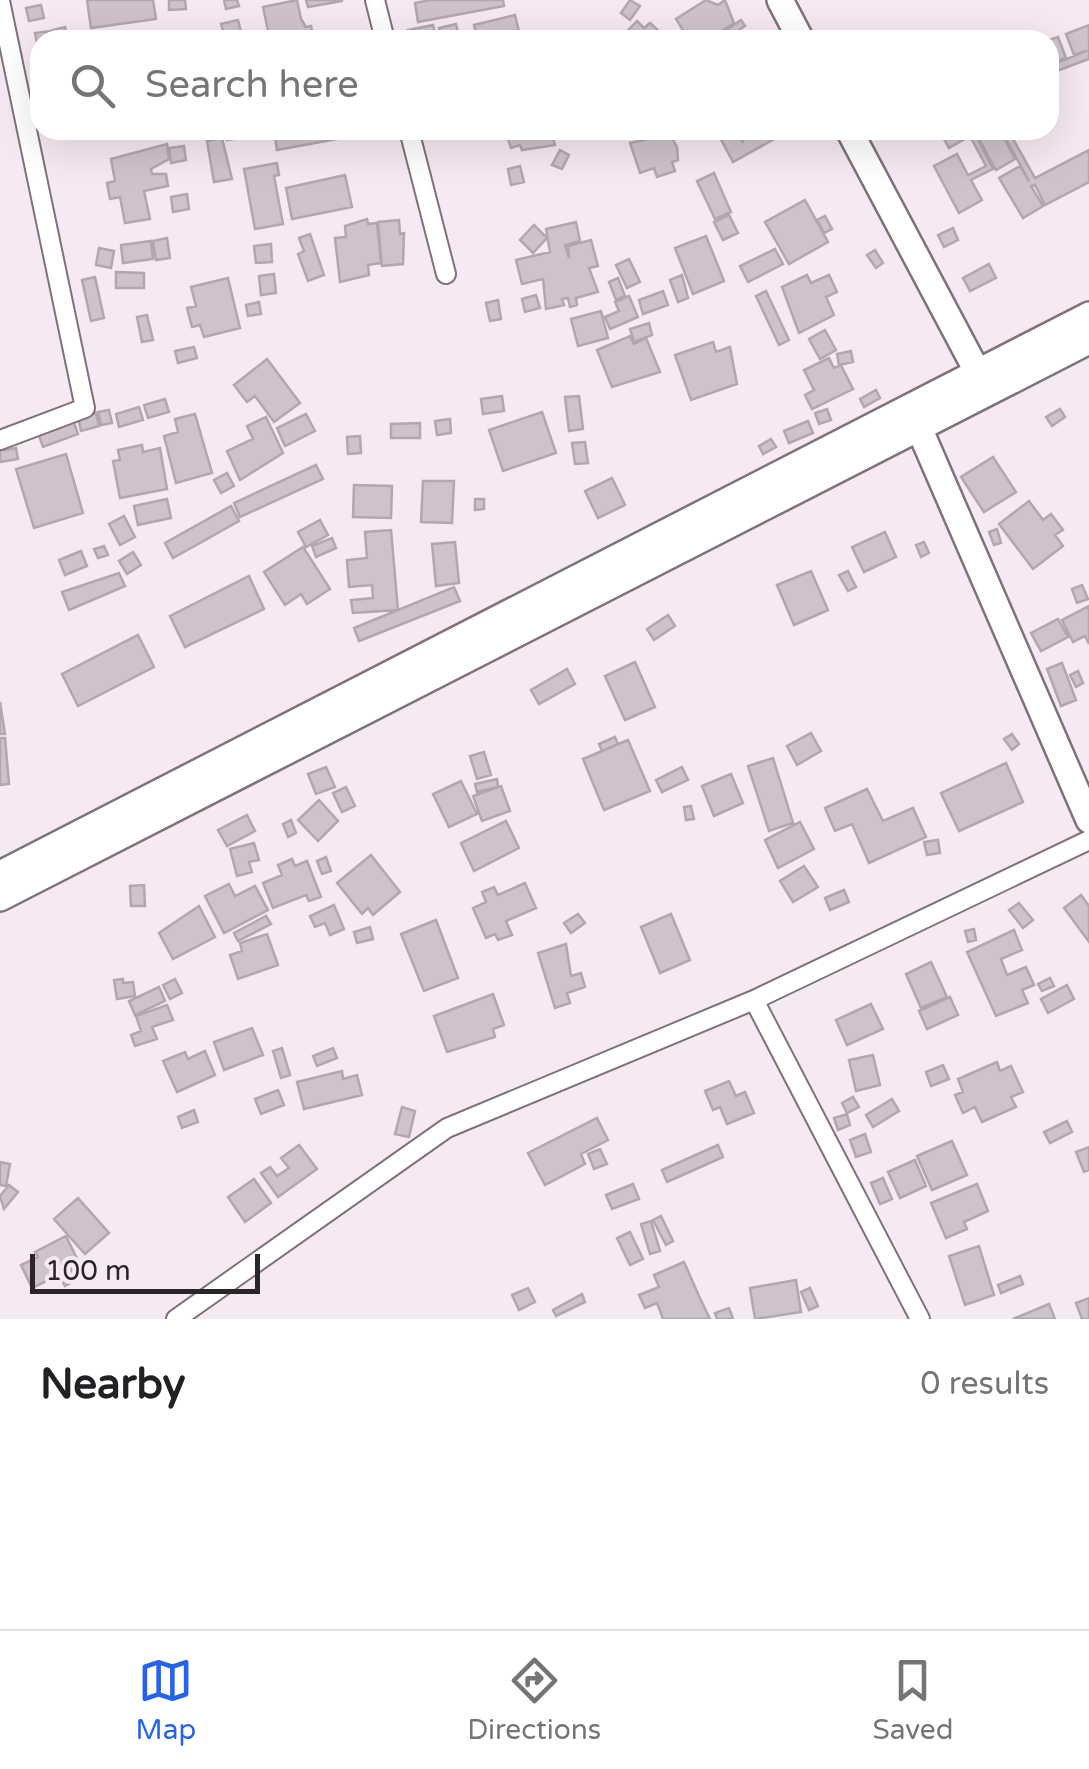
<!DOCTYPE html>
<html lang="en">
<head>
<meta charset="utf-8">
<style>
	body { margin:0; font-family:"Varela Round",sans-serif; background:#f2f2f2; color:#202124 }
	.scale { position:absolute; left:30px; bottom:25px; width:230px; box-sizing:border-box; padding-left:10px; border:5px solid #2a2529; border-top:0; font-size:28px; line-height:35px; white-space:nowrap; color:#2a2529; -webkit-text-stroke:8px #f7e9f3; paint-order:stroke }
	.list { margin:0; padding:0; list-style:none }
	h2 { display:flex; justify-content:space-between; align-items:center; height:130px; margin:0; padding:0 40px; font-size:42px }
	h2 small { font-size:32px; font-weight:400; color:#757577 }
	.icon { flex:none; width:55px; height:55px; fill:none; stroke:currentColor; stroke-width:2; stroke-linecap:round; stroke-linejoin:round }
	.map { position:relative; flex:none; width:1089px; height:1319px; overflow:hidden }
	.search { position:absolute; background:#fff; box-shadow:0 10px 40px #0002; left:30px; right:30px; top:30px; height:110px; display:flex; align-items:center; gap:25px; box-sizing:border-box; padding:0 35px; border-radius:30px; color:#757577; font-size:38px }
	.sheet { height:310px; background:#fff }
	nav { display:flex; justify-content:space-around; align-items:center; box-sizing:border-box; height:140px; border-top:2px solid #e0e0e0; background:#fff; font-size:28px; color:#757577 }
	nav a { display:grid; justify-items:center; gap:5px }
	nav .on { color:#2563eb }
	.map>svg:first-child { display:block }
	.building { fill:#cfc2cc; stroke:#b3a6b0; stroke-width:2.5 }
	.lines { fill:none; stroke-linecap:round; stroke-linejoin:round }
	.street-casing { stroke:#7e727b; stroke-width:22 }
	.secondary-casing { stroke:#7e727b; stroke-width:30 }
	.street { stroke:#fff; stroke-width:18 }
	.secondary { stroke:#fff; stroke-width:25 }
</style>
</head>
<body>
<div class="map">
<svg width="1089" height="1319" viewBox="0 0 1089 1319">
	<rect width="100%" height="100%" fill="#f7e9f3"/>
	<path class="building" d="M87 0H153L156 19 91 28Z
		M169 0H185L186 9 169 10Z
		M224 0H237L239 6 226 9Z
		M297 0 301 19 306 27 311 26 314 40H293L292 35 270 40 263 7Z
		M306 0H342V1L308 7Z
		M430 0H503L504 6 418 22 415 3Z
		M630 0 640 6 630 20 621 13Z
		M706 0 718 5 725 0 734 23 707 40H689L676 19Z
		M41 5 44 18 29 21 26 8Z
		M515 15 521 40H467L477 38 474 25Z
		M238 20 243 40H226L221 24Z
		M741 20 745 26 739 30 745 40H725L721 34Z
		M637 21 644 28 650 23 658 30 653 35 658 40H619Z
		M456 24 459 38 442 40 439 28Z
		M433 25 436 39 410 40 408 30Z
		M1089 25V50L1074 55 1066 34Z
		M65 27 68 40H55L53 30Z
		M51 31 53 40H40L38 48 35 33Z
		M1058 37 1066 58 1049 64V40Z
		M1089 50V59L1049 74V66Z
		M225 130H250L251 136 227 140Z
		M274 130H336L337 139 277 150Z
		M505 130H557L559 137 553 138 555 145 522 150 520 145 511 148Z
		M716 130H735L743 143 741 130 787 132 733 162Z
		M939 130H973L975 133 949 148Z
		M974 130H1000L1015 159 996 170Z
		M1001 130H1008L1035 178 1089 150V182L1045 205 1035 185 1031 186 1043 206 1023 218 999 178 1020 166 1029 181Z
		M670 134 677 147 678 160 672 162 675 171 657 177 654 168 640 173 630 143Z
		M976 136 993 169 971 180 982 200 959 213 934 166 957 154 968 175 986 166 971 138Z
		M222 138 232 179 214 182 207 141Z
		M167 144 169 159 151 169 152 174H166L168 186 144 191 150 219 125 223 120 197 110 199 107 183 115 181 111 159Z
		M184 146 186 160 171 163 169 148Z
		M560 150 569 155 562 169 552 165Z
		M277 163 279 175 274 176 283 224 255 229 244 169Z
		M520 166 524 182 511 185 508 169Z
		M714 173 731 212 715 219 697 181Z
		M345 175 352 207 292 219 286 188Z
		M187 194 189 209 173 212 171 197Z
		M805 200 828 242 789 264 765 222Z
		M729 215 738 233 723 240 714 222Z
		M825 216 832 229 824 233 817 220Z
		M367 219 368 224 377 223 381 263 368 265 369 275 340 282 335 238 346 237 345 226Z
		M399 220 400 234 404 233 403 264 382 266 378 222Z
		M576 222 580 241 565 245 569 258 568 246 591 240 598 266 589 268 598 292 576 298 577 305 570 307 568 298 562 299 564 305 546 309 543 279 522 284 516 260 550 252 546 229Z
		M534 225 547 238 533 253 520 240Z
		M953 228 958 240 944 247 938 235Z
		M310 234 324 275 308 281 298 254 304 251 299 238Z
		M706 236 724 281 693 294 675 248Z
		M167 238 170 258 156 260 153 241Z
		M151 241 153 259 123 263 121 245Z
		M271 244 272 262 256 263 254 246Z
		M99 248 114 251 111 268 96 265Z
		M775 249 783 264 748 282 740 266Z
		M875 250 883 263 876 268 867 255Z
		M629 259 640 282 627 288 616 265Z
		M989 264 996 278 970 291 963 278Z
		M116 272 144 273V288H116Z
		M274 274 276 293 261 295 259 276Z
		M682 275 688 298 678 302 670 280Z
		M807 275 811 283 829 275 837 292 826 297 834 315 799 333 782 287Z
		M95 277 104 318 91 321 82 280Z
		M228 278 240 328 204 337 200 325 192 327 187 308 196 306 191 287Z
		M618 278 625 296 616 300 609 282Z
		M663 291 668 305 643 314 639 300Z
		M766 291 789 340 779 345 756 296Z
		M536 295 540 308 525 312 522 299Z
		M629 296 638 317 610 329 605 317 619 311 615 302Z
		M498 300 501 319 490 321 486 303Z
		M259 302 261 314 248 316 246 305Z
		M601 311 608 338 578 346 571 319Z
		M147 315 153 340 142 342 137 317Z
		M649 323 652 335 634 342 630 329Z
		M825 330 836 350 820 359 809 339Z
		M630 336 634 344 646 338 660 372 612 387 597 350Z
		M713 342 716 352 730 347 737 384 691 400 675 355Z
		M194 347 197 358 178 363 175 351Z
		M851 351 853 362 839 365 837 354Z
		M829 358 834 368 841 365 853 389 812 409 805 395 814 390 804 370Z
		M267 359 300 403 274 422 255 396 247 402 234 385Z
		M876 390 880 398 864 407 860 399Z
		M502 396 504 411 483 414 481 399Z
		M579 396 583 429 569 431 565 397Z
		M165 399 169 412 148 418 144 405Z
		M139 407 143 420 119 427 116 414Z
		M827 409 831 420 819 424 815 413Z
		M1060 409 1065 417 1052 426 1046 417Z
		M109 410 112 423 101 425 98 412Z
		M542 412 556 453 503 471 489 430Z
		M96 413 99 426 81 431 78 417Z
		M195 414 212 473 176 483 164 436 178 432 175 419Z
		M306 414 315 431 285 446 277 428Z
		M266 417 283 453 240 480 227 451 253 439 247 426Z
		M450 419 451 433 437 435 435 421Z
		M73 420 78 434 43 447 38 433Z
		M808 421 813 433 789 443 784 431Z
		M420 423V438H391V424Z
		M360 436 361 453 348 454 347 437Z
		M771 439 776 447 763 454 759 446Z
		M585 442 588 463 575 464 572 443Z
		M142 445 143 452 160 448 167 489 120 498 113 461 120 460 118 450Z
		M16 448 18 459 0 462V451Z
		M66 454 83 513 34 528 16 469Z
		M993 457 1016 492 984 512 961 477Z
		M316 465 323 479 240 517 234 503Z
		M227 473 234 486 221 493 214 480Z
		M612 478 625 505 598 518 585 491Z
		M423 481H454L452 523 421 522Z
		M354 485 392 486 391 518 353 517Z
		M167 499 171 518 138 525 134 506Z
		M475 499H484V509L475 510Z
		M1029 501 1043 520 1051 514 1063 530 1055 535 1063 546 1033 569 999 524Z
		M231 506 239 521 173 558 165 543Z
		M124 516 135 537 120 545 109 524Z
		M320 520 328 535 306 547 298 532Z
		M997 529 1001 543 994 545 989 532Z
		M391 530 398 610 353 613 351 600 373 598 372 585 349 587 347 560 367 558 365 532Z
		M885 532 896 557 864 572 852 547Z
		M332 538 336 548 316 557 312 546Z
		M455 542 459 583 436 586 432 544Z
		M924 542 929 553 921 557 916 545Z
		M104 546 108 555 98 558 94 549Z
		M303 547 330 589 307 604 301 594 285 605 264 572Z
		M81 551 87 566 65 575 59 560Z
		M133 552 141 565 127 574 119 561Z
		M811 571 828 610 794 625 777 585Z
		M848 571 856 587 848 591 839 575Z
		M119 573 125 586 69 610 62 592Z
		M249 576 264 609 185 647 170 616Z
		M1082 585 1088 599 1077 603 1072 589Z
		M454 587 460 601 359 641 354 628Z
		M1089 606V644L1085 636 1073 642 1062 620Z
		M668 615 675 626 654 640 647 629Z
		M1058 619 1068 637 1041 651 1031 633Z
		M138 635 154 667 78 706 62 674Z
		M635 662 655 707 625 720 605 676Z
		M1062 663 1076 700 1061 706 1047 669Z
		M567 669 575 684 539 704 531 690Z
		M1078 671 1083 683 1076 687 1070 675Z
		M0 702 5 734H0Z
		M811 733 821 751 797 765 787 746Z
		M1012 734 1019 744 1012 750 1004 739Z
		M615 737 618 744 602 751 599 744Z
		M0 738H5L9 784 0 785Z
		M628 740 650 791 604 810 583 759Z
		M484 752 491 775 477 779 470 756Z
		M773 758 793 823 769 831 748 766Z
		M1006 763 1023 802 959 831 941 793Z
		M326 767 335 787 316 794 308 774Z
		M682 767 688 780 662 792 656 780Z
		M731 774 743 803 714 816 702 786Z
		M497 779 498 787 477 792 475 784Z
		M461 781 477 814 449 827 433 794Z
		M501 786 510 811 482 821 473 796Z
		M346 787 355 806 342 812 333 793Z
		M867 789 883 821 913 808 926 837 869 863 852 824 835 831 825 808Z
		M319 800 338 821 318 841 298 820Z
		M691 806 694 819 686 820 684 807Z
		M247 815 255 831 227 846 218 830Z
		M291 820 296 833 288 837 283 824Z
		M506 821 519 848 474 871 461 843Z
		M800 822 814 849 778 868 765 840Z
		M938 840 940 853 927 855 924 842Z
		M254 843 259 860 249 862 252 872 237 876 230 849Z
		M371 855 400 892 373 915 368 908 362 914 337 883Z
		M326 857 331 871 322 874 317 861Z
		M292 859 295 866 307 861 321 897 309 901 306 895 273 908 263 883 282 875 278 865Z
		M804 866 818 887 793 902 780 881Z
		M525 883 536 908 506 921 512 935 498 940 495 934 486 938 473 908 486 902 482 892 494 887 498 895Z
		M229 884 235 896 255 886 268 910 224 933 205 896Z
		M144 885 145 906H131L130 886Z
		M844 890 849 902 830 910 825 898Z
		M1081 895 1089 906V942L1064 908Z
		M1019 903 1033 920 1023 928 1009 910Z
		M334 905 344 929 330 935 325 923 315 927 310 916Z
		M199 906 215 937 173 959 159 933Z
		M578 914 585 923 571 933 564 923Z
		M671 914 690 960 660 973 641 927Z
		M266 916 271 924 238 941 234 933Z
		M436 920 458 978 424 991 401 934Z
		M370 927 373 939 357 943 354 932Z
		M974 929 976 940 968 942 965 931Z
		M1014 930 1022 950 1001 959 1007 975 1026 967 1034 985 1022 990 1028 1003 996 1016 967 952Z
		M267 934 278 965 238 979 230 955 242 951 240 943Z
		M566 944 571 976 581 973 585 987 567 993 570 1003 555 1008 538 953Z
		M931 962 947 997 921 1008 906 974Z
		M1050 978 1054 986 1042 991 1038 984Z
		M123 979V983L133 982 135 996 117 999 114 980Z
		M175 979 182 993 170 999 163 985Z
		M1067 985 1074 999 1048 1013 1041 999Z
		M159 987 165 1001 135 1015 129 1001Z
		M493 994 504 1025 493 1029 495 1037 447 1052 434 1016Z
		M950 997 958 1015 927 1029 919 1011Z
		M871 1004 883 1029 847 1045 836 1020Z
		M167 1005 173 1020 152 1027 157 1039 135 1046 131 1035 141 1031 136 1016Z
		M252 1028 263 1055 224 1070 214 1042Z
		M282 1048 290 1075 281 1078 273 1051Z
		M333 1048 337 1058 317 1066 313 1056Z
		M205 1051 215 1075 177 1092 163 1061 185 1052 188 1059Z
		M873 1055 880 1085 856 1091 849 1060Z
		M997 1062 1000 1071 1011 1066 1023 1092 1011 1097 1016 1107 982 1122 975 1107 963 1113 955 1095 963 1092 958 1079Z
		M943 1065 949 1079 931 1086 926 1072Z
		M342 1071 343 1079 357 1075 362 1095 304 1109 297 1082Z
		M729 1081 736 1096 745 1092 754 1113 727 1124 720 1107 713 1110 705 1091Z
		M278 1090 284 1105 261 1114 255 1099Z
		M853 1097 859 1107 847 1113 842 1103Z
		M892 1099 899 1111 873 1127 866 1115Z
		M402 1107 415 1111 409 1137 395 1134Z
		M194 1110 198 1122 182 1128 178 1117Z
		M847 1114 850 1125 838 1130 834 1118Z
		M597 1118 608 1140 581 1154 585 1164 545 1185 528 1153Z
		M1067 1121 1072 1132 1050 1143 1044 1132Z
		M865 1134 871 1152 856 1157 850 1140Z
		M952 1141 967 1175 932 1190 917 1156Z
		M299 1145 317 1169 278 1197 261 1173 270 1167 277 1176 289 1168 281 1158Z
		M718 1145 723 1157 667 1182 662 1170Z
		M1089 1147V1170L1084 1172 1076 1152Z
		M600 1149 607 1164 594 1169 588 1154Z
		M915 1160 926 1186 900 1198 888 1172Z
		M0 1162 10 1164 6 1186 0 1185Z
		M883 1178 892 1199 880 1204 871 1183Z
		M254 1179 271 1203 245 1222 228 1197Z
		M633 1184 639 1199 612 1209 606 1195Z
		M977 1184 988 1211 964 1222 967 1229 946 1238 931 1203Z
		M9 1185 18 1192 4 1209 0 1196Z
		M78 1198 109 1233 85 1254 54 1219Z
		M661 1216 673 1241 666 1245 653 1220Z
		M651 1221 660 1251 650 1254 641 1224Z
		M630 1232 643 1259 630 1265 617 1238Z
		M66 1236 80 1265 32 1288 21 1265 38 1257 35 1252Z
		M979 1246 994 1295 965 1305 949 1256Z
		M684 1262 699 1296 710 1319H663L657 1303 645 1308 639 1295 659 1287 654 1275Z
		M73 1270 78 1279 65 1286 60 1277Z
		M1020 1276 1023 1284 1001 1293 998 1285Z
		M796 1280 801 1312 755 1319 750 1288Z
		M528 1288 535 1302 519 1310 512 1295Z
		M810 1288 818 1306 809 1310 801 1292Z
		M582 1294 585 1302 556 1316 553 1310Z
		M1089 1298V1319H1082L1076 1303Z
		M1049 1304 1055 1319H1013Z
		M729 1308 733 1319H717L715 1313Z"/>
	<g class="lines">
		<defs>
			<path id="street" d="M375 0 385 40
				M0 1 85 408 0 440
				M409 130 446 274
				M754 1000 920 1319
				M176 1319 447 1128 754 1000 1089 840"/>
			<path id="secondary" d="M780 0 801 40
				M849 130 978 373
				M919 428 1089 820
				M0 874 1089 315
				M0 898 1089 341"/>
		</defs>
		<use href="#street" class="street-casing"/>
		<use href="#secondary" class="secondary-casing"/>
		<use href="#street" class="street"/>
		<use href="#secondary" class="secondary"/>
	</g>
</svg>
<div class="scale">100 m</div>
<div class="search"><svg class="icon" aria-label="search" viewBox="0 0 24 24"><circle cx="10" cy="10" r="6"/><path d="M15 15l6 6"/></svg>Search here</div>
</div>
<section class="sheet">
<h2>Nearby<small>0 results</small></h2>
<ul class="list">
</ul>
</section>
<nav>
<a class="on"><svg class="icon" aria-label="map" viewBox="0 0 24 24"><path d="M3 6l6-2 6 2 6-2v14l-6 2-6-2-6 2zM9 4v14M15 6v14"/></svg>Map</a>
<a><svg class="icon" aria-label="directions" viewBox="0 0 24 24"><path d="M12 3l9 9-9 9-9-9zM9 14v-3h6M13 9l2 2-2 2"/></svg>Directions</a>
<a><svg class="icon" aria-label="saved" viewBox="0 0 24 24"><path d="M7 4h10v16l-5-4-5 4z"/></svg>Saved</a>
</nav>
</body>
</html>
